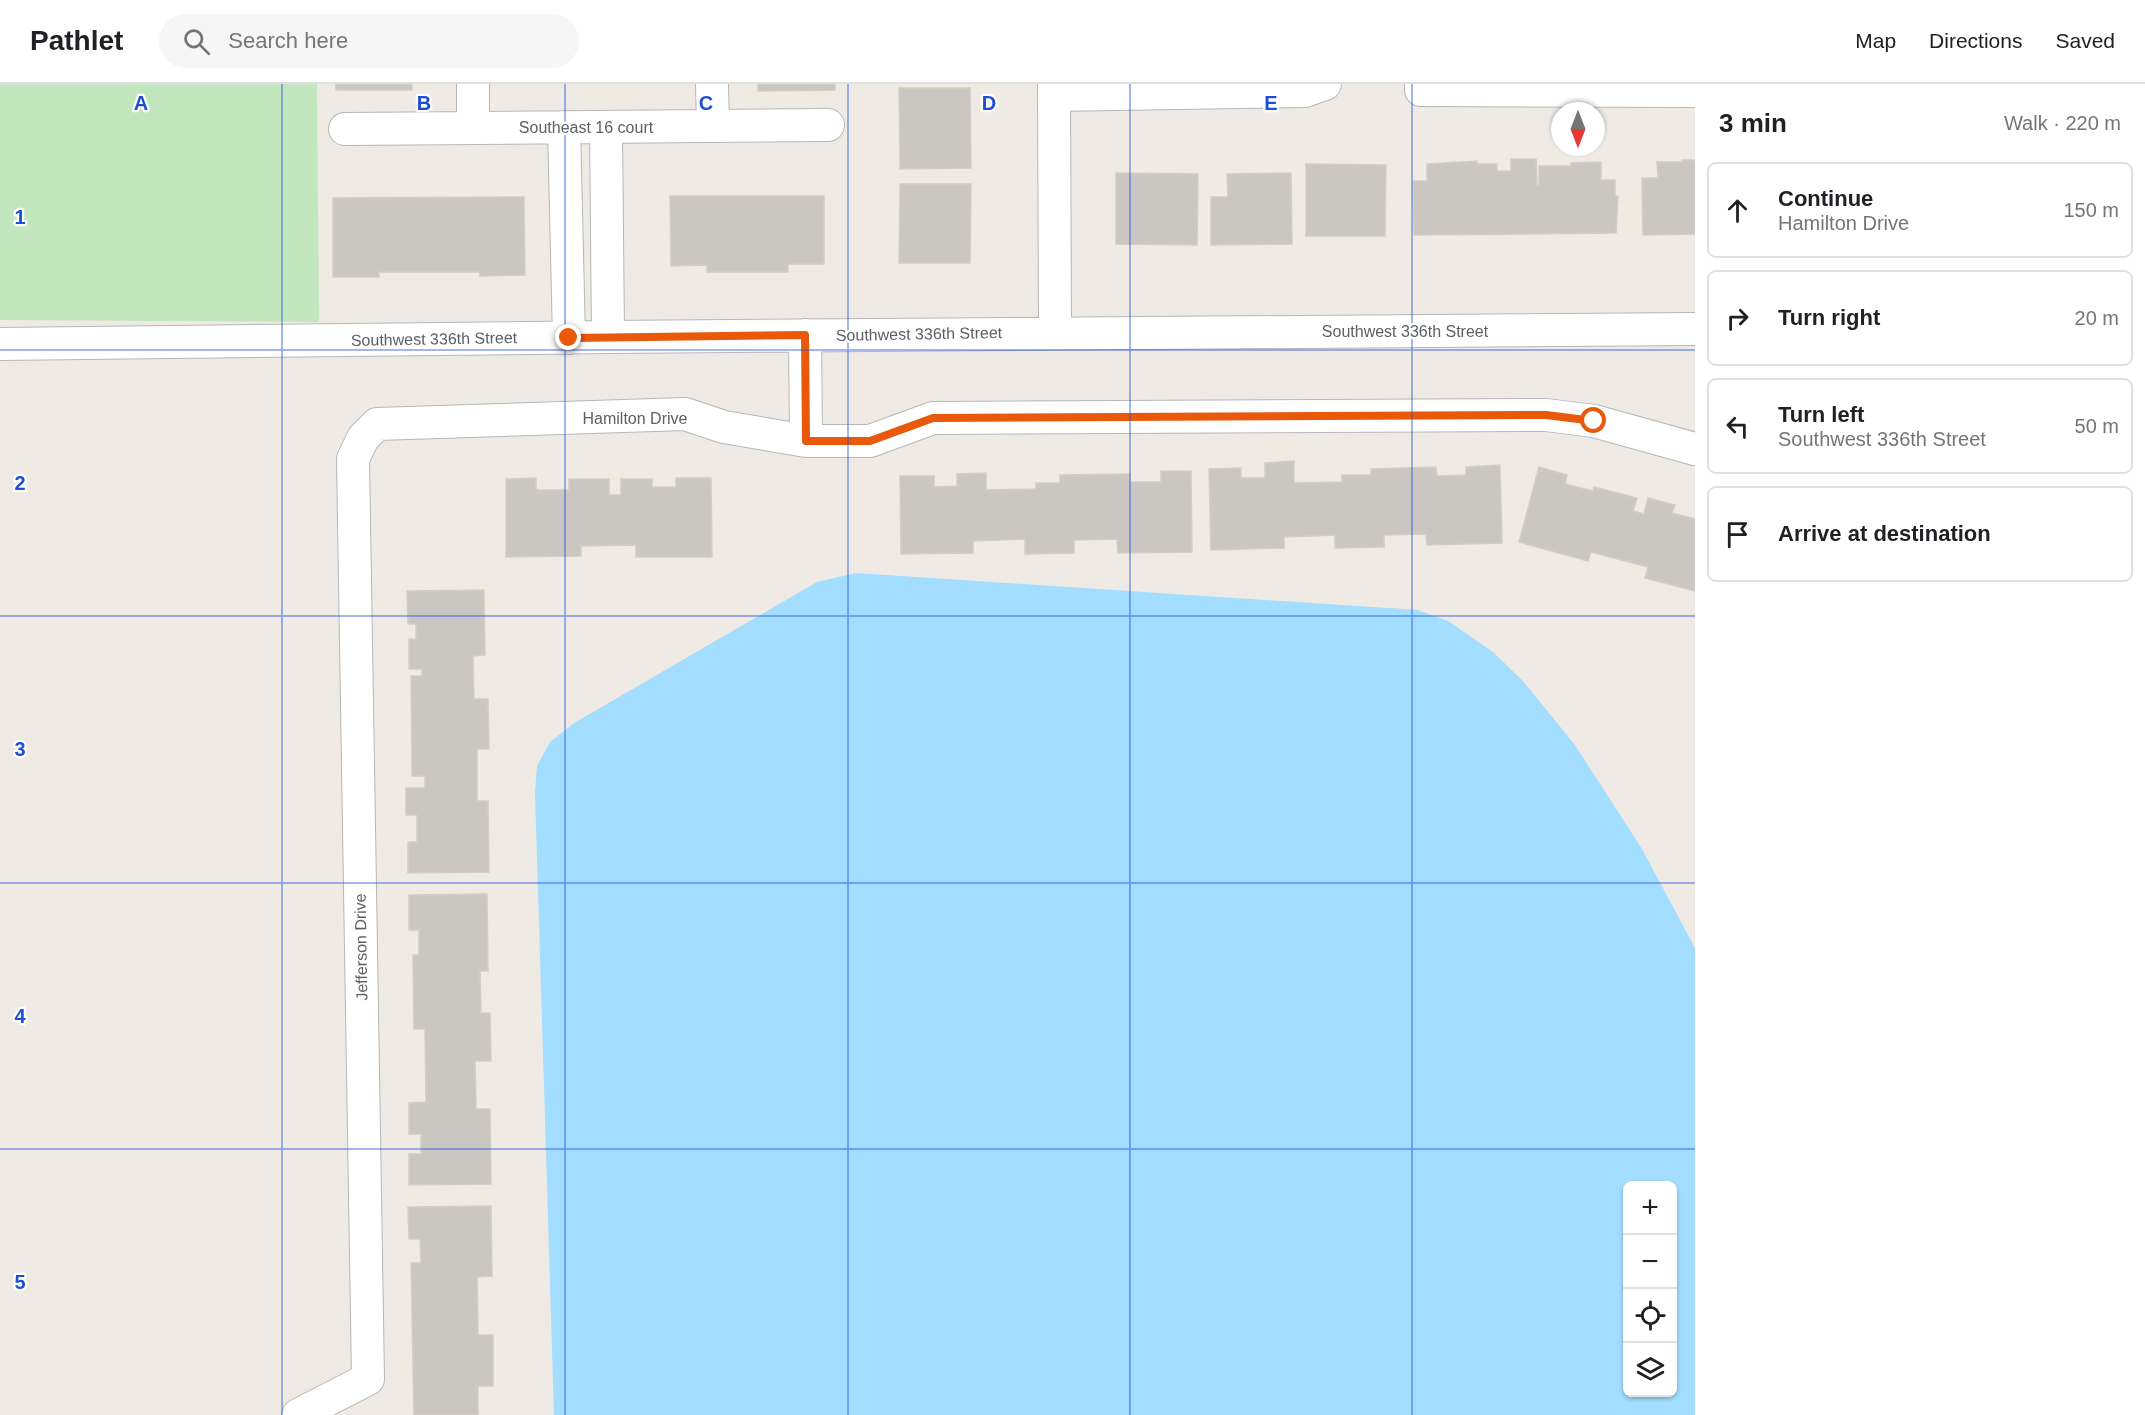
<!DOCTYPE html>
<html lang="en">
<head>
<meta charset="utf-8">
<style>
	body { margin:0; font-family:Helvetica,sans-serif; background:#f6f6f6; color:#202124 }
	.controls { position:absolute; right:18px; bottom:18px; display:grid; overflow:hidden; border-radius:9px; box-shadow:0 2px 4px #0004 }
	.controls button { width:54px; height:54px; display:grid; place-items:center; padding:0; border:0; border-bottom:2px solid #e0e0e0; background:#fff; color:#202124; font:30px sans-serif }
	.compass { position:absolute; left:1551px; top:18px; width:54px; height:54px; border-radius:50%; background:#fff; box-shadow:0 2px 4px #0004; rotate:180deg }
	.stop { position:absolute; width:18px; height:18px; margin:-14px; border:4px solid #ea580c; border-radius:50%; background:#fff }
	.stop.end { background:#ea580c; border-color:#fff; box-shadow:0 2px 6px #0008 }
	.list { margin:0; padding:0; list-style:none }
	h2 { display:flex; justify-content:space-between; align-items:center; height:78px; margin:0; padding:0 24px; font-size:26px }
	h2 small { font-size:20px; font-weight:400; color:#757577 }
	.list li { display:grid; grid-template-columns:39px 1fr auto; gap:18px; align-items:center; box-sizing:border-box; height:96px; margin:0 12px 12px; padding:0 12px; border:2px solid #e0e0e0; border-radius:9px }
	.list b { display:block; font-size:22px; white-space:nowrap }
	.list p { margin:0; font-size:20px; white-space:nowrap; color:#757577 }
	.list em { font-size:20px; font-style:normal; color:#757577 }
	.icon { flex:none; width:33px; height:33px; fill:none; stroke:currentColor; stroke-width:2; stroke-linecap:round; stroke-linejoin:round }
	.map { position:relative; flex:none; width:1695px; height:1331px; overflow:hidden }
	header { display:flex; align-items:center; gap:36px; box-sizing:border-box; height:84px; padding:0 30px; background:#fff; border-bottom:2px solid #e0e0e0 }
	header strong { font-size:28px }
	nav { display:flex; gap:33px; margin-inline-start:auto; font-size:21px }
	.search { width:420px; height:54px; background:#f6f6f6; display:flex; align-items:center; gap:15px; box-sizing:border-box; padding:0 21px; border-radius:33px; color:#757577; font-size:22px }
	main { display:flex }
	aside { flex:1; background:#fff }
	.map>svg:first-child { display:block }
	.green { fill:#c2e7bf }
	.water { fill:#a3ddff; fill-rule:evenodd }
	.building { fill:#cac6c1; stroke:#d4cdc2; stroke-width:1.5 }
	.lines { fill:none; stroke-linecap:round; stroke-linejoin:round }
	.minor-casing { stroke:#b4b7bb; stroke-width:34 }
	.minor { stroke:#fff; stroke-width:32 }
	.route { stroke:#ea580c; stroke-width:8 }
	.grid { fill:none; stroke:#1d4ed8; stroke-width:1.5; stroke-opacity:0.55 }
	.labels { text-anchor:middle; dominant-baseline:central; stroke-width:4.5; stroke-linejoin:round; paint-order:stroke }
	.street-label { font-size:16px; fill:#5c6065; stroke:#fff }
	.grid-label { font-size:20px; text-anchor:middle; font-weight:bold; fill:#1d4ed8; stroke:#fff; stroke-width:4.5; stroke-linejoin:round; paint-order:stroke }
</style>
</head>
<body>
<header>
<strong>Pathlet</strong>
<div class="search"><svg class="icon" aria-label="search" viewBox="0 0 24 24"><circle cx="10" cy="10" r="6"/><path d="M15 15l6 6"/></svg>Search here</div>
<nav><a>Map</a><a>Directions</a><a>Saved</a></nav>
</header>
<main>
<div class="map">
<svg width="1695" height="1331" viewBox="0 0 1695 1331">
	<rect width="100%" height="100%" fill="#efebe4"/>
	<path class="green" d="M0 0H317L319 238 0 236Z"/>
	<path class="water" d="M856 489 1418 526 1448 537 1493 568 1523 597 1575 661 1642 765 1695 864V1331H554L535 708 537 682 550 658 574 639 817 498ZM1628 1102H1672V1308H1628Z"/>
	<path class="building" d="M336 0H412V6H336Z
		M758 0H835V6L758 7Z
		M899 4H970L971 84 900 85Z
		M1511 75H1536L1537 102H1539V82H1571V79L1601 78V96H1615V112H1618L1616 149 1414 151 1413 97H1427V80L1477 77V80H1497V87H1511Z
		M1682 76H1695V150L1643 151 1642 94H1658L1657 78H1682Z
		M1306 80 1386 81 1385 152H1306Z
		M1116 89 1198 90 1197 161 1116 160Z
		M1291 89 1292 160 1211 161V113H1228L1227 90Z
		M900 100H971L970 179H899Z
		M670 112H824V180H788V188H707V181L671 182Z
		M524 113 525 191 480 192V188H379V193H333V114Z
		M1294 377V399L1342 398V391H1371V385L1436 383 1437 392 1466 391V383L1500 381 1502 459 1427 461 1426 450 1384 451V463L1335 464V451L1284 453V464L1211 466 1209 385 1241 384V394H1265V379Z
		M1539 383 1567 391 1565 400 1593 407 1594 403 1637 414 1633 427 1644 430 1648 414 1675 421 1672 429 1695 435V507L1645 494 1648 483 1591 468 1588 477 1519 458Z
		M1161 387H1191L1192 468 1118 469 1117 455 1074 456V469L1025 470V455L973 457V469L901 470 900 392H934V403L957 402V390L986 389V406L1036 405V399H1060V391L1130 390V398H1161Z
		M536 394V406H569V395H609V411H621V395H652V403H676V394H711L712 473H636V461L581 462V472L506 473V395Z
		M484 506 485 571 473 572 474 615H488L489 665H477V717H488L489 788 408 789V758H417V731H406V704H425V692H412L411 592H422V585H409V555H416V540H408L407 507Z
		M487 810 488 887H480L481 929H490L491 977H475L476 1025H490L491 1100 409 1101V1070H421V1050H409V1019L426 1018 425 945H414L413 871H419V846H409V811Z
		M491 1122 492 1192 477 1193 478 1251H493V1302H478V1331H414L411 1179H421L420 1155H409L408 1123Z"/>
	<g class="lines">
		<defs>
			<path id="minor" d="M473 0V44
				M712 0 713 42
				M1054 0 1055 249
				M1421 0V6L1695 7
				M1054 11 1305 7 1325 0
				M564 43 569 254
				M606 43 608 253
				M345 45 828 41
				M805 251 806 357
				M0 260 608 253 1695 245
				M298 1331 368 1295 353 375 363 354 377 340 685 330 724 343 806 357H870L933 334 1546 331 1594 337 1695 365"/>
		</defs>
		<use href="#minor" class="minor-casing"/>
		<use href="#minor" class="minor"/>
	</g>
	<g class="lines">
		<path class="route" d="M569 254 805 251 806 357H870L933 334 1546 331 1594 337"/>
	</g>
	<path class="grid" d="M282 0V1331M565 0V1331M848 0V1331M1130 0V1331M1412 0V1331M0 266H1695M0 532H1695M0 799H1695M0 1065H1695"/>
	<g class="labels">
		<g class="street-label">
			<text x="586" y="43">Southeast 16 court</text>
			<text x="1405" y="247">Southwest 336th Street</text>
			<text transform="translate(919 250) rotate(-1)">Southwest 336th Street</text>
			<text transform="translate(434 255) rotate(-1)">Southwest 336th Street</text>
			<text x="635" y="334">Hamilton Drive</text>
			<text transform="translate(361 863) rotate(-91)">Jefferson Drive</text>
		</g>
	</g>
	<g class="grid-label">
		<text x="141" y="26">A</text>
		<text x="424" y="26">B</text>
		<text x="706" y="26">C</text>
		<text x="989" y="26">D</text>
		<text x="1271" y="26">E</text>
		<text x="20" y="140">1</text>
		<text x="20" y="406">2</text>
		<text x="20" y="672">3</text>
		<text x="20" y="939">4</text>
		<text x="20" y="1205">5</text>
	</g>
</svg>
<div class="controls">
<button>+</button>
<button>−</button>
<button><svg class="icon" aria-label="locate" viewBox="0 0 24 24"><circle cx="12" cy="12" r="6"/><path d="M12 2v4M12 18v4M2 12h4M18 12h4"/></svg></button>
<button><svg class="icon" aria-label="layers" viewBox="0 0 24 24"><path d="M12 4l9 5-9 5-9-5zM3 14l9 5 9-5"/></svg></button>
</div>
<svg class="compass" viewBox="-18 -18 36 36"><path d="M0-13l5 13h-10z" fill="#e53935"/><path d="M0 13l5-13h-10z" fill="#757577"/></svg>
<div class="stop" style="left:1594px;top:337px"></div>
<div class="stop end" style="left:569px;top:254px"></div>
</div>
<aside>
<h2>3 min<small>Walk · 220 m</small></h2>
<ul class="list">
<li><svg class="icon" aria-label="ahead" viewBox="0 0 24 24"><path d="M12 20V5M6 11l6-6 6 6"/></svg><div><b>Continue</b><p>Hamilton Drive</p></div><em>150 m</em></li>
<li><svg class="icon" aria-label="right" viewBox="0 0 24 24"><path d="M7 20v-9h11M14 6l5 5-5 5"/></svg><div><b>Turn right</b></div><em>20 m</em></li>
<li><svg class="icon" aria-label="left" viewBox="0 0 24 24"><path d="M17 20v-9H6M10 6l-5 5 5 5"/></svg><div><b>Turn left</b><p>Southwest 336th Street</p></div><em>50 m</em></li>
<li><svg class="icon" aria-label="arrive" viewBox="0 0 24 24"><path d="M6 21V4h12l-3 4 3 4H6"/></svg><div><b>Arrive at destination</b></div></li>
</ul>
</aside>
</main>
</body>
</html>
